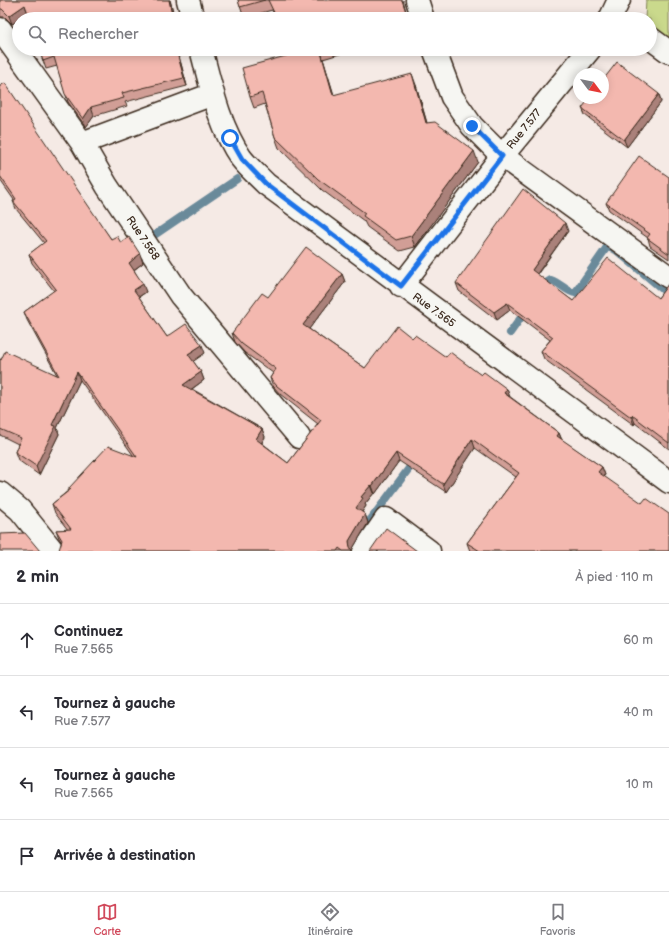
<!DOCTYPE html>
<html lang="fr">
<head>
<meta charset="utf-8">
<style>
	body { margin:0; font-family:"Balsamiq Sans",sans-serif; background:#f7f7f7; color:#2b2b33 }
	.compass { position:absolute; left:573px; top:68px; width:36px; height:36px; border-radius:50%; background:#fff; box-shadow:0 2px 10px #0003; rotate:122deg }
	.stop { position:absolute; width:12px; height:12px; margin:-9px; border:3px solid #1a73e8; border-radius:50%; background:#fff }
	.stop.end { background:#1a73e8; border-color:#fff; box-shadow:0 1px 4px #0008 }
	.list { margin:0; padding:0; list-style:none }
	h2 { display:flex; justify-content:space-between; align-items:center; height:52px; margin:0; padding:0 16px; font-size:17px }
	h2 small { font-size:13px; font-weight:400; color:#7c7c81 }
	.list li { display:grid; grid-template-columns:26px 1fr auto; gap:12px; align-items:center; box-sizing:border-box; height:72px; padding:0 16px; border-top:1px solid #e1e1e2 }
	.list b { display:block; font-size:15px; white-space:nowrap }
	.list p { margin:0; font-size:13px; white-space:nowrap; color:#7c7c81 }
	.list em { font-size:13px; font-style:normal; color:#7c7c81 }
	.icon { flex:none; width:22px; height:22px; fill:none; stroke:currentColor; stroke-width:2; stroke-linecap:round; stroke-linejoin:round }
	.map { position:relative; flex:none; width:669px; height:551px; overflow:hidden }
	.search { position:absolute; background:#fff; box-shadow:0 2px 10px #0003; left:12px; right:12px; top:12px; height:44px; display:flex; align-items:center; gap:10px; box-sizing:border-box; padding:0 14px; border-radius:22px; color:#7c7c81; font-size:15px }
	.sheet { height:340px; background:#fff }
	nav { display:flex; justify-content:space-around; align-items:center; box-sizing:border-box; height:56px; border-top:1px solid #e1e1e2; background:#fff; font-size:11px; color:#7c7c81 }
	nav a { display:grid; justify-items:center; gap:2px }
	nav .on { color:#d1495b }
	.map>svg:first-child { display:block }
	.green { fill:#cad98c; stroke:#828255 }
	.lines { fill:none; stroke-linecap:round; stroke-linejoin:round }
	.stream { stroke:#6b8a9a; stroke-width:8 }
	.minor-casing { stroke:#3b2a1e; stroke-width:25 }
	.minor { stroke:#f6f6f2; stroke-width:22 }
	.wall { fill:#d19e96; stroke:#3b2a1e }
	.shaded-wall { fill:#aa817a; stroke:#3b2a1e }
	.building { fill:#f3b8af; stroke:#3b2a1e }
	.route { stroke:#1a73e8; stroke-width:5 }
	.labels { text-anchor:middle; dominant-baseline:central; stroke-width:3.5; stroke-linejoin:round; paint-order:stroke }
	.street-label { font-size:11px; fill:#3b2a1e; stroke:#f6f6f2 }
</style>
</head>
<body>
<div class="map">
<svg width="669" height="551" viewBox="0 0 669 551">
	<rect width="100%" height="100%" fill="#f5eae5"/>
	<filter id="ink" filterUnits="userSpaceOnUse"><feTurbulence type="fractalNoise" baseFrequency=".025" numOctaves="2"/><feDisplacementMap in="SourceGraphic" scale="8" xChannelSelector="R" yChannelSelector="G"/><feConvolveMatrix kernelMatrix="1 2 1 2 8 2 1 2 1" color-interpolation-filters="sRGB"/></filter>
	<g filter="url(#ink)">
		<path class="green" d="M646 0H669V41L650 29V19H645Z"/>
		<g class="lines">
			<path class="stream" d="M153 236 237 179
				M540 290 546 283 551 280C560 283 567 292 575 293L607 247 616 250 668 294
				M510 333 527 309
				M363 530 416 459"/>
			<defs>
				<path id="minor" d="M188 0 193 19
					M417 0 423 19
					M610 19 619 0
					M0 29 82 143 107 186 181 296 299 437
					M650 38 669 52
					M201 49C211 86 219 126 241 158 248 167 258 176 266 184L669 482
					M434 49 452 97 472 126 502 156 669 277
					M82 143 213 94
					M401 286 502 156 590 49
					M0 493 20 510 53 551
					M364 551 386 519 429 551"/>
			</defs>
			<use href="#minor" class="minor-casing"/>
			<use href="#minor" class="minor"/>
		</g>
		<path class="wall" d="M0 0H170L175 19H30L28 14 20 19H19V20L12 24 5 17H0Z
			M238 0H403L408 19H276L272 10 244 18Z
			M39 49H177L187 86 125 102 127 106 94 116 86 127 68 102 57 66 46 69Z
			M289 49H356L323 59 334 95 416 85 427 123 478 162 415 247 400 251 367 227 364 221 322 190 279 148 275 137 265 104 254 108 250 97 292 54Z
			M0 86 111 239 121 243 143 263 134 270 146 292 139 297 167 337 205 353 193 361 201 372 204 380 192 389 262 429 265 437 262 443 288 463 318 424 280 394 273 386 270 378 273 373 245 353 235 342 232 333 268 297 342 274 345 282 309 329 365 368 412 338 446 357 481 375 507 389 509 396 559 433 562 440 602 467 605 475 604 476 669 551H470L467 543 516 477 475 448 446 492 399 461 375 494 374 493 365 504 366 506 362 512 365 514 368 523 352 550V551H60L62 543 59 538 56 530H68L55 513 52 504 69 490V488L133 455 80 380 57 428 59 434 39 475 18 460 15 452 18 444 0 435V359L57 375 27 320 24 312 54 291 32 263 29 254 44 243 16 209 13 201 14 200 0 180Z
			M659 94 661 102 627 147 585 115 582 108Z
			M669 177V259L650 246 648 238 609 210 606 203Z
			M568 231 537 275 573 301 658 298 669 283V449L635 423 634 425 544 359 541 351 550 340 510 310 497 320 459 291 456 283Z"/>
		<path class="shaded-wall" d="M169 0H170L175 19H173Z
			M25 5 28 14 20 19H19V20L12 24 9 16Z
			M176 49H177L187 86 184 78Z
			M320 49 323 59 337 106 333 95Z
			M412 74 416 85 430 134 426 123Z
			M659 94 661 102 627 147 624 140Z
			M91 107 94 116 86 127 83 119Z
			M474 151 478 162 415 247 411 236Z
			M565 223 568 231 534 278 532 270Z
			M140 254 143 263 132 271 129 263Z
			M342 274 345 282 306 333 303 325Z
			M143 284 146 292 137 298 134 290Z
			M507 303 510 310 497 320 494 312Z
			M202 345 205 353 191 363 188 354Z
			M77 372 80 380 57 428 59 434 39 475 36 466 52 425Z
			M201 372 204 380 186 393 183 385Z
			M507 389 510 397 504 393Z
			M632 415 635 423 634 425 631 417Z
			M262 429 265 437 259 447 256 439Z
			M559 433 562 441 557 436Z
			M472 439 475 448 446 492 443 484Z
			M396 453 399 461 375 494 372 486Z
			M602 467 605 475 601 480 598 472Z
			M371 485 374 493 365 504 366 506 359 516 356 508 361 497Z
			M365 514 368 523 352 550V551L350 548 349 541Z"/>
		<path class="building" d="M0 0H169L173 19H30L25 5 9 16 2 9H0Z
			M238 0H265L240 7Z
			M268 0H402L406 12 392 16 393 19H277Z
			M39 49H176L184 78 122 93 124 98 91 107 83 119 65 94 54 57 43 61Z
			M290 49H320L333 95 412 74 426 123 435 122 474 151 411 236 396 240 363 216 365 213 318 179 275 137 262 93 250 97 242 68 293 54Z
			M617 62 659 94 624 140 582 108 590 98H603V80Z
			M5 83 111 239 117 236 121 243 129 237 140 254 129 263 143 284 134 290 167 337 186 324 202 345 188 354 201 372 183 385 262 429 256 439 288 463 321 420 277 386 270 378 276 369 242 344 232 333 262 293 268 297 306 247 342 274 303 325 365 368 397 326 412 338 415 335 446 357 450 352 481 375 484 372 507 389 504 393 559 433 557 436 602 467 598 472 642 503 646 498 669 514V551H480L467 543 519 473 472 439 443 484 396 453 372 486 371 485 361 497 363 498 356 508 365 514 349 541 350 548 352 551H343L339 548 337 551H60L59 550 62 540 56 530 71 529 52 504 71 489 69 488 108 446 137 457 77 372 52 425 56 426 36 466 15 452 21 438 0 429V359L1 360 5 351 59 376 24 312 56 289 29 254 46 241 13 201 16 199 14 196 0 176V86Z
			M639 156 669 177V254L647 238 650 234 606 203Z
			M523 189 565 223 532 270 573 301 608 258 658 298 669 283V443L632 415 631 417 541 351 553 337 507 303 494 312 456 283Z
			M386 528 417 551H370Z
			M25 533 40 551H0V534Z"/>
	</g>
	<g class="lines" filter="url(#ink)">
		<path class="route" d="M230 138 242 159 266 184 401 286 502 156 472 126"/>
	</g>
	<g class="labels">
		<g class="street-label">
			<text transform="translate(524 129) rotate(-51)">Rue 7.577</text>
			<text transform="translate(143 238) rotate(56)">Rue 7.568</text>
			<text transform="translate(434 310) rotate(36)">Rue 7.565</text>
		</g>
	</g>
</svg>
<svg class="compass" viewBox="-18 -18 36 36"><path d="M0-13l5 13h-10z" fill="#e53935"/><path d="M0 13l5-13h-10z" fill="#7c7c81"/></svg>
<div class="stop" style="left:230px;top:138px"></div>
<div class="stop end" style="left:472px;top:126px"></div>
<div class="search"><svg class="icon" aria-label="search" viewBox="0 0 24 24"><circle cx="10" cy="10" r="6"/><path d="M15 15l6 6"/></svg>Rechercher</div>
</div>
<section class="sheet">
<h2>2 min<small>À pied · 110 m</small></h2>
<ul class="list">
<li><svg class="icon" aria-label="ahead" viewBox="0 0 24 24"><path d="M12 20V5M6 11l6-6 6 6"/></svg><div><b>Continuez</b><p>Rue 7.565</p></div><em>60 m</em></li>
<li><svg class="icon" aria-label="left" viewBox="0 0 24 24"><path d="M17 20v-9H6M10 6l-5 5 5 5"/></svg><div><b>Tournez à gauche</b><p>Rue 7.577</p></div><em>40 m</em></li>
<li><svg class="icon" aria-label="left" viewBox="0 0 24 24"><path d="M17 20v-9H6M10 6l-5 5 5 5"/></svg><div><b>Tournez à gauche</b><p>Rue 7.565</p></div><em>10 m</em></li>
<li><svg class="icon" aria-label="arrive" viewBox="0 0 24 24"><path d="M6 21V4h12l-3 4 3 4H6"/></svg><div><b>Arrivée à destination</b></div></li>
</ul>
</section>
<nav>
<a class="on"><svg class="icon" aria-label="map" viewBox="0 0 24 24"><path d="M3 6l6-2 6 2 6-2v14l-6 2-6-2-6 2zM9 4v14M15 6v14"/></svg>Carte</a>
<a><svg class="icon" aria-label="directions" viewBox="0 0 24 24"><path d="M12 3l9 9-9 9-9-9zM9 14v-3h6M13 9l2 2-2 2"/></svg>Itinéraire</a>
<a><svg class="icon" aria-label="saved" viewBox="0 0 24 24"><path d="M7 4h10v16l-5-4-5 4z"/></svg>Favoris</a>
</nav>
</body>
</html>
